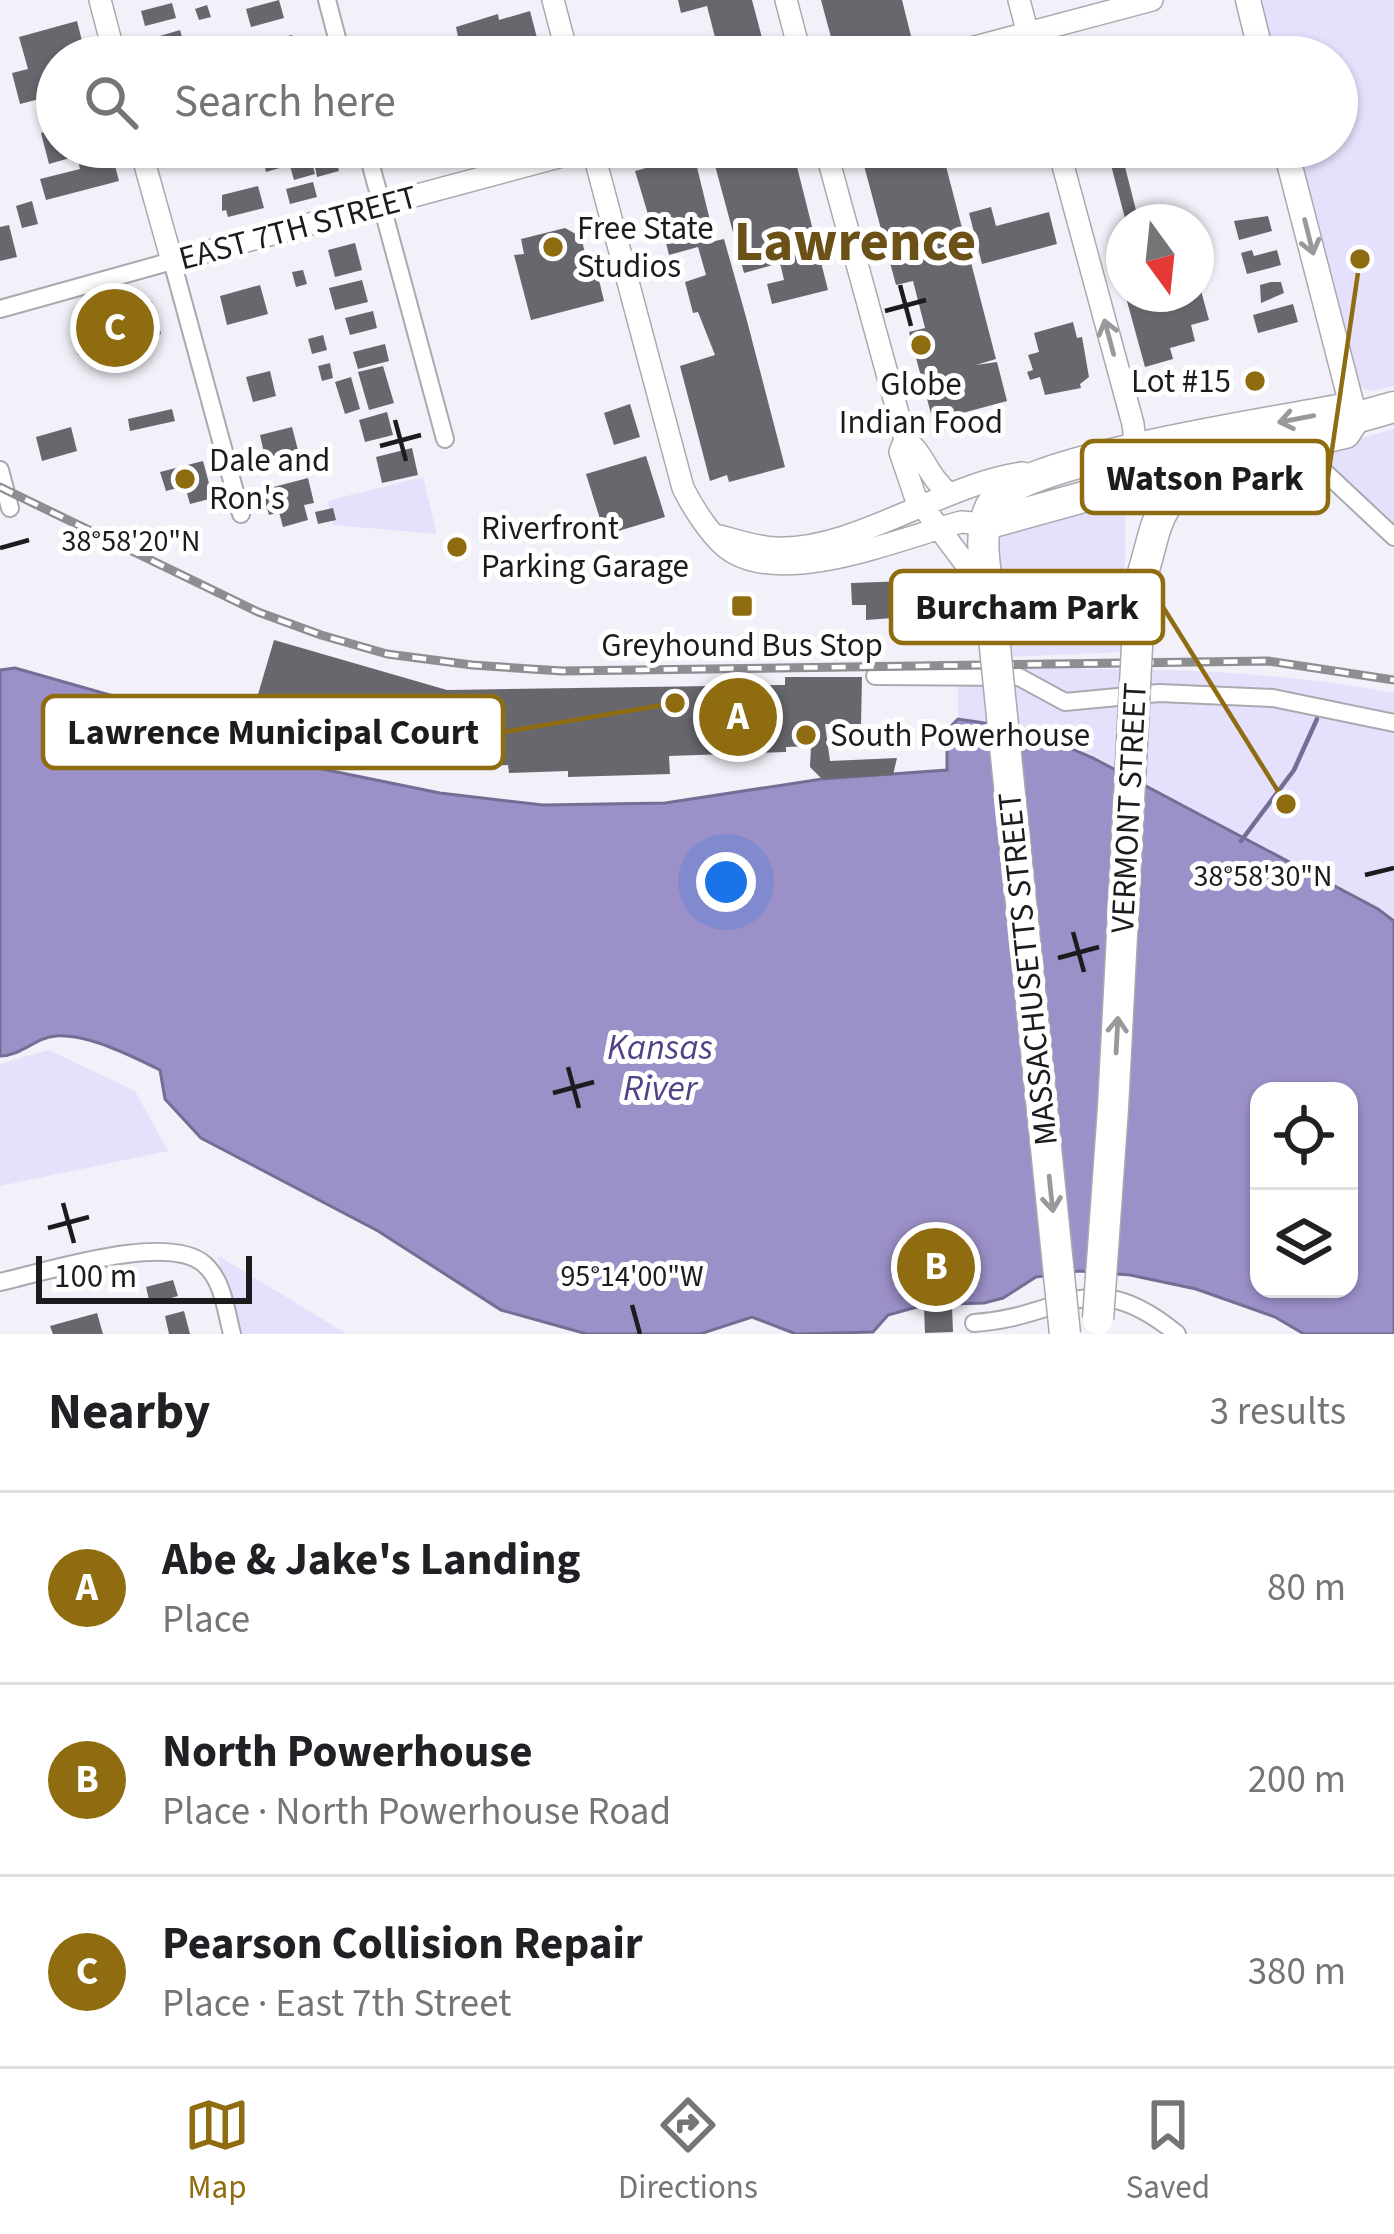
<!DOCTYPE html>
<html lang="en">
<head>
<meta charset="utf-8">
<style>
	body { margin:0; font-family:"Source Sans 3",sans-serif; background:#f2f2f2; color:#202124 }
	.controls { position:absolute; right:36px; bottom:36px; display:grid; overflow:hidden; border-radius:24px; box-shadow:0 3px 9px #0004 }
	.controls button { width:108px; height:108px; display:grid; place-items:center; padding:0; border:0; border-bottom:3px solid #e0e0e0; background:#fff; color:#202124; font:60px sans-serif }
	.compass { position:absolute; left:1106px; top:204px; width:108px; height:108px; border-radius:50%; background:#fff; box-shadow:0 3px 9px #0004; rotate:165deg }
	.scale { position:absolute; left:36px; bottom:30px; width:216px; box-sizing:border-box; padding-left:12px; border:6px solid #1c1b1e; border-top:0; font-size:33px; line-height:42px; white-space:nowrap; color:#1c1b1e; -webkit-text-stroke:9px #fff; paint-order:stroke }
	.you { position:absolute; left:726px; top:882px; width:42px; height:42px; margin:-30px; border:9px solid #fff; border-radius:50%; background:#1a73e8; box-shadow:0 0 0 18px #1a73e833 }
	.badge { display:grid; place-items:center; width:78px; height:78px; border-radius:50%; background:#906c11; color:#fff; font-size:39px; font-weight:700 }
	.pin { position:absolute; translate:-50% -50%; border:6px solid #fff; box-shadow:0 3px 12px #0006 }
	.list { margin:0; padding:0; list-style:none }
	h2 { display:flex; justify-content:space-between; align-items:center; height:156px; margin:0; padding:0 48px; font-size:51px }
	h2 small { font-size:39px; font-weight:400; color:#757577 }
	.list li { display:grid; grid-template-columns:78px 1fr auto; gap:36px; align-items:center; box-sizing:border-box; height:192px; padding:0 48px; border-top:3px solid #e0e0e0 }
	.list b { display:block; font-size:45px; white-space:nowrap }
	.list p { margin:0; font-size:39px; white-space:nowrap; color:#757577 }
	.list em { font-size:39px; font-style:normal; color:#757577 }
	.icon { flex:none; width:66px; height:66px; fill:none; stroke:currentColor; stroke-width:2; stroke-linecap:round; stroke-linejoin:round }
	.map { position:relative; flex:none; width:1394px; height:1334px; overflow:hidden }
	.search { position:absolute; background:#fff; box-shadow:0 3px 9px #0004; left:36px; right:36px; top:36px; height:132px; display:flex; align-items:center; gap:30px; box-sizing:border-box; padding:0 42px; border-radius:66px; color:#757577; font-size:45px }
	.sheet { height:732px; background:#fff }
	nav { display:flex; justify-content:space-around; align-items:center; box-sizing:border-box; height:168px; border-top:3px solid #e0e0e0; background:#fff; font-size:33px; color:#757577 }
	nav a { display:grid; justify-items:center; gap:6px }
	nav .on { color:#906c11 }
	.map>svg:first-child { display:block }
	.green { fill:#e5e0fc }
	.water { fill:#9c90c8; stroke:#766d95; stroke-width:3; fill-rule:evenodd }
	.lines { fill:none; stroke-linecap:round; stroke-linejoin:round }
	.stream { stroke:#766d95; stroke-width:4.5 }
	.building { fill:#68676e }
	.minor-casing { stroke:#aaa9b0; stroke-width:20 }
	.tertiary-casing { stroke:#aaa9b0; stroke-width:24 }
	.secondary-casing { stroke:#aaa9b0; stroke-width:27 }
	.trunk-casing { stroke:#aaa9b0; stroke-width:33 }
	.minor { stroke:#fff; stroke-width:16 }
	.tertiary { stroke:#fff; stroke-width:21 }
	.secondary { stroke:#fff; stroke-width:24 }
	.trunk { stroke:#fff; stroke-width:30 }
	.rail-casing { stroke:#8e8d92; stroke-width:9 }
	.rail { stroke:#fff; stroke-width:4.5; stroke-dasharray:14; stroke-linecap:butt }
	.trunk-bridge-casing { stroke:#aaa9b0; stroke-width:33; stroke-linecap:butt }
	.trunk-bridge { stroke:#fff; stroke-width:30 }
	.oneway { stroke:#99989a }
	.ticks { fill:none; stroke:#1c1b1e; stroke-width:4.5 }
	.poi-dot { fill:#906c11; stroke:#fff; stroke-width:4.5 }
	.labels { text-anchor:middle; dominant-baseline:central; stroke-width:10; stroke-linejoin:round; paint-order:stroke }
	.street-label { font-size:33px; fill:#1c1b1e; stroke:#fff }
	.poi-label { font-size:33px; fill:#1c1b1e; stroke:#fff; text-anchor:start }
	.water-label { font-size:36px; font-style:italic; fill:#534186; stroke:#fff }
	.town-label { font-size:57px; font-weight:bold; fill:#6b5118; stroke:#fff }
	.ticks-label { font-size:30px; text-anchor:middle; fill:#1c1b1e; stroke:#fff; stroke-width:10; stroke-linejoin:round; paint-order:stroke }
	.leader { fill:none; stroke:#906c11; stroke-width:4.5 }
	.callout-dot { fill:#906c11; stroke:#fff; stroke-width:4.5 }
	.callout { fill:#fff; stroke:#906c11; stroke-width:4.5 }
	.callout-label { font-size:36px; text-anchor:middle; font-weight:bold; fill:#1c1b1e }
</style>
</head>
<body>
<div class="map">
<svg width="1394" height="1334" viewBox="0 0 1394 1334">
	<rect width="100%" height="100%" fill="#f2f1f9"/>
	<path class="green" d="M1257 0H1394V386L1370 391 1360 387 1296 147H1337V57H1272Z
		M1394 429V529L1370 510 1314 451Z
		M423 477 437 534 333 525 327 501Z
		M1125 499V652L1007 657 995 532Z
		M958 669C1103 669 1250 665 1394 693V921L1378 909 1093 758 1026 729 958 719Z
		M49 1050 135 1091 168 1151 0 1186V1064Z
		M217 1255 347 1334H238Z"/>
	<path class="water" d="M15 668 180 715 322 769 440 793 543 805 665 803 822 779 947 770V730L958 719 1026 729 1093 758 1378 909 1394 921V1334H1304L1275 1317 1196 1289 1130 1275 1079 1271 1036 1277 1003 1298 984 1303 952 1304 948 1229 921 1231 924 1305 888 1315 873 1332 796 1334 752 1317 700 1334H587L501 1310 378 1231 201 1138 165 1099 160 1070C132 1056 88 1034 56 1036 36 1037 21 1056 0 1056V670ZM1259 1091H1349V1289H1259Z"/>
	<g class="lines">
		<path class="stream" d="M1241 841 1294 770 1317 719"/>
	</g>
	<path class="building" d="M279 0 284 18 251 27 246 9Z
		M678 0H752L767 57H711L719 53 707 6 681 13Z
		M821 0H902L911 36 836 56Z
		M172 3 176 18 145 26 141 11Z
		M207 5 211 17 199 20 195 9Z
		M530 11 542 57H462L456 27 498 14 499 20Z
		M77 21 86 57H57V147H110L119 181 46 200 40 179 80 169 77 156 49 164 41 133 54 129 47 97 20 104 12 73 28 69 19 37Z
		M180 30 185 48 158 55 153 38Z
		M292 35 296 52 270 57 266 42Z
		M1174 41 1179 57H1120V56Z
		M710 147H792L828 290 772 304 767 284 784 280 780 263 744 273Z
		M859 147H941L996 359 976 365 997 362 1007 401 933 421 909 332 925 328 913 281 896 285Z
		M1093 147H1194V148L1125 167 1139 222H1126L1107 150 1094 153Z
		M280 155 283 167 266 172 263 159Z
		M694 155 715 241 724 239 746 317 785 467 729 482 727 475 710 481 680 366 715 355 698 312 693 313 685 282 706 275 698 247 669 255 665 239 656 241 635 171Z
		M335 156 339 171 317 177 314 161Z
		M311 160 315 174 294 180 290 166Z
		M313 182 317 197 290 204 286 189Z
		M258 186 264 208 228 217 226 210 222 211V195Z
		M32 201 38 224 22 228 16 206Z
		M991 207 996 226 1049 212 1057 244 982 264 969 213Z
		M1268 216 1272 231 1239 240 1234 221Z
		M9 225 17 257 0 261V227Z
		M565 228 581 237 586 257 593 255 604 301 531 320 514 255 524 254 521 239Z
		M1124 240V262L1117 264 1112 243Z
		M355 243 362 270 335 277 328 250Z
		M1252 250 1254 256 1277 250 1281 265 1247 274 1241 253Z
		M303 270 307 284 296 287 292 272Z
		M362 280 368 302 335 310 329 288Z
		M1271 282H1281L1284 293 1261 303 1260 285Z
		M260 285 268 314 227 325 220 296Z
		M1200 287 1209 320 1191 325 1195 341 1170 348 1173 359 1145 367 1125 294H1196Z
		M152 301 161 334 78 355 70 322Z
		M1293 304 1298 322 1258 333 1253 315Z
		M373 311 377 328 350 335 345 318Z
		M1073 322 1077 338 1082 337 1089 377 1080 384 1081 388 1045 395 1040 377 1030 380 1027 372 1033 370 1028 355 1039 352 1034 333Z
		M323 335 327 350 312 354 308 339Z
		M385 344 389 361 358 369 353 352Z
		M330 363 333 378 322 381 318 366Z
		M383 366 394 403 369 410 358 372Z
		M270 371 276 396 253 402 246 377Z
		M351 377 360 409 345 414 335 382Z
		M630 404 640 437 614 445 604 413Z
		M172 409 175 421 130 431 128 419Z
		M387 412 393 435 365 442 359 420Z
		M71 427 77 451 42 461 36 437Z
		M292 427 298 450 265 458 260 435Z
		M412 448 418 475 382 483 376 457Z
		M646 456 665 517 605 535 586 474Z
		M203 461 213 498 190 504 185 486 166 491 160 472Z
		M308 478 314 503 304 505 308 520 283 527 279 512 269 515 262 490Z
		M333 508 336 520 318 524 315 512Z
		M917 572 931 576 934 594 946 596 945 604 933 606V615L866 620V605H852L851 583 907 581Z
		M274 640 447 690 785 685V677H862L861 724H825L830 761 897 758 893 775 822 779 810 767 811 746 786 747V752L669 756 670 774 568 777V771L509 773 508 765 489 766V759H432L254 708Z
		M949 1229 953 1332 925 1333 921 1230Z
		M173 1280 178 1296 150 1304 146 1287Z
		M184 1311 190 1334H169L165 1316Z
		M97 1313 103 1334H53L50 1326Z"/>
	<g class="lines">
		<defs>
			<path id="minor" d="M327 0 342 57
				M366 147 445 439
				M0 309 172 261 241 514
				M1296 445 1394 537
				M0 470 10 508
				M875 676 1019 677 1065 702 1159 693 1273 698 1394 723
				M0 1282C46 1272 167 1232 204 1264 223 1280 226 1311 232 1334
				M974 1323C1062 1318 1091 1262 1177 1334"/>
			<path id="tertiary" d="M100 0 115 57
				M553 0 568 57
				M786 0 801 57
				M1019 0 1034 57
				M937 57 1152 0
				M140 147 172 261 596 147
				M592 147 683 488C693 508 714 542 734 553 791 585 901 538 961 522L986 524
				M825 147 905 439C924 453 929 479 950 494
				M1058 147 1133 424 1136 451
				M905 439 900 452 915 496 982 586
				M720 536C738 541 756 547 775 548 853 552 945 483 1023 473"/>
			<path id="secondary" d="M1248 0 1262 57
				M1285 147 1355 418"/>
			<path id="trunk" d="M986 524 1163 475 1345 433 1355 418 1394 407
				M1139 585C1159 529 1149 504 1206 473
				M992 618C989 585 973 530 994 501 1026 459 1276 422 1338 410L1355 418"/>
		</defs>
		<use href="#minor" class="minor-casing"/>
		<use href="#tertiary" class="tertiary-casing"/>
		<use href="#secondary" class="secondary-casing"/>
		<use href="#trunk" class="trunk-casing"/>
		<use href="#minor" class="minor"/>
		<use href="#tertiary" class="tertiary"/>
		<use href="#secondary" class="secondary"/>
		<use href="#trunk" class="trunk"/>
		<defs>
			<path id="rail" d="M0 487 258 612 321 635 387 654 472 665 562 671 1268 661 1394 680"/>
		</defs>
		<use href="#rail" class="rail-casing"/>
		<use href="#rail" class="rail"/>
		<defs>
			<path id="trunk-bridge" d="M992 618 1065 1334
				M1098 1319 1113 1108 1139 608"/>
		</defs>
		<use href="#trunk-bridge" class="trunk-bridge-casing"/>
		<use href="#trunk-bridge" class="trunk-bridge"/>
	</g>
	<defs><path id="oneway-shaft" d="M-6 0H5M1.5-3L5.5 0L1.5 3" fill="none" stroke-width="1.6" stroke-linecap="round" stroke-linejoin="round" transform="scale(3)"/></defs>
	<g class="oneway">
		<use href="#oneway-shaft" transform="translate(1309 237) rotate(76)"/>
		<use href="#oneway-shaft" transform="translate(1109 337) rotate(-105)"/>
		<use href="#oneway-shaft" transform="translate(1296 419) rotate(169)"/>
		<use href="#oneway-shaft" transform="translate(1117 1035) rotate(-87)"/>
		<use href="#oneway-shaft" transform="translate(1051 1194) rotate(84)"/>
	</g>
	<path class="ticks" d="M900 285 911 326M885 311 926 300M395 420 406 461M380 446 421 435M0 548 29 540M1365 875 1394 868M1073 932 1084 972M1058 958 1099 947M568 1067 579 1108M553 1093 594 1082M63 1203 74 1243M48 1228 89 1217M632 1305 640 1334"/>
	<g class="poi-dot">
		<circle cx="553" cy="247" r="12"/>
		<circle cx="921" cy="345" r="12"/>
		<circle cx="1255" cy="381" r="12"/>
		<circle cx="185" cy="479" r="12"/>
		<circle cx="457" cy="547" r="12"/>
		<rect x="730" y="594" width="24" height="24" rx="6"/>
		<circle cx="806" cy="735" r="12"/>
	</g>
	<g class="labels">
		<g class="street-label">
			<text transform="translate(298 228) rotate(-15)">EAST 7TH STREET</text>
			<text transform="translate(1129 808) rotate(-87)">VERMONT STREET</text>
			<text transform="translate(1028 969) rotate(-96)">MASSACHUSETTS STREET</text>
		</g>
		<g class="poi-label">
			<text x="577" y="228">Free State<tspan x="577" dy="38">Studios</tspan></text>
			<text x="1231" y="381" text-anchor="end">Lot #15</text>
			<text x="921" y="384" text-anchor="middle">Globe<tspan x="921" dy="38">Indian Food</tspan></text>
			<text x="209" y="460">Dale and<tspan x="209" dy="38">Ron's</tspan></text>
			<text x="481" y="528">Riverfront<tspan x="481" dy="38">Parking Garage</tspan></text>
			<text x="742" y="645" text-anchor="middle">Greyhound Bus Stop</text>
			<text x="830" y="735">South Powerhouse</text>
		</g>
		<g class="water-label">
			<text x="660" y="1047">Kansas<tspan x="660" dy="41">River</tspan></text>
		</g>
		<g class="town-label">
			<text x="855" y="242">Lawrence</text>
		</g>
	</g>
	<g class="ticks-label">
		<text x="131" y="551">38°58'20"N</text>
		<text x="1263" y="886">38°58'30"N</text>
		<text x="632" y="1286">95°14'00"W</text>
	</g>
	<path class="leader" d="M1360 259L1328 477M1286 804L1163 607M675 703L503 732"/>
	<g class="callout-dot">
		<circle cx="1360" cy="259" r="12"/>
		<circle cx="1286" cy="804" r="12"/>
		<circle cx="675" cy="703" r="12"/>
	</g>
	<g class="callout">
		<rect x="1082" y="441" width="246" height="72" rx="12"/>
		<rect x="891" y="571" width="272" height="72" rx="12"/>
		<rect x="43" y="696" width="460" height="72" rx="12"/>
	</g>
	<g class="callout-label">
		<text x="1205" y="490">Watson Park</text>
		<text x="1027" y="619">Burcham Park</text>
		<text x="273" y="744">Lawrence Municipal Court</text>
	</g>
</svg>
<div class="controls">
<button><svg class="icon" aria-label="locate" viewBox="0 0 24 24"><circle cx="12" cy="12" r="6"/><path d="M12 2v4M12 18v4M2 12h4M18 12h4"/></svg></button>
<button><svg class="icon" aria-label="layers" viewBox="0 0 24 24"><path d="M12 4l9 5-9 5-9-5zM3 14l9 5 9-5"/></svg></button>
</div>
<svg class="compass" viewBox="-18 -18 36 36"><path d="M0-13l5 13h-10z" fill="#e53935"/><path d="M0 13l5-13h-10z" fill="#757577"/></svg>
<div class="scale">100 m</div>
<div class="you"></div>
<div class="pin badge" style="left:738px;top:717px">A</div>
<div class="pin badge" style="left:936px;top:1267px">B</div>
<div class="pin badge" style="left:115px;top:328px">C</div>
<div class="search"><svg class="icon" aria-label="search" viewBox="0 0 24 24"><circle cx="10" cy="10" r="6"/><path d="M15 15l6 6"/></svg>Search here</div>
</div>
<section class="sheet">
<h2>Nearby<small>3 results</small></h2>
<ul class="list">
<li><span class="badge">A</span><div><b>Abe &amp; Jake's Landing</b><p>Place</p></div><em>80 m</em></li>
<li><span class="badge">B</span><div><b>North Powerhouse</b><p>Place · North Powerhouse Road</p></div><em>200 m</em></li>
<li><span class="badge">C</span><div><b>Pearson Collision Repair</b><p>Place · East 7th Street</p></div><em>380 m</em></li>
</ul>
</section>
<nav>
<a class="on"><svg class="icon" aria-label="map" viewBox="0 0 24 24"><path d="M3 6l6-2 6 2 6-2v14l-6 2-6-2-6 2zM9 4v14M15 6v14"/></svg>Map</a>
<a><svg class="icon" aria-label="directions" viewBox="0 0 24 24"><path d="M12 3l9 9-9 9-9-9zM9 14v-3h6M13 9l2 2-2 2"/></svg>Directions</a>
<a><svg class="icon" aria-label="saved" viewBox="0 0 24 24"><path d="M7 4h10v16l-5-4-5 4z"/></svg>Saved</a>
</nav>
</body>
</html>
